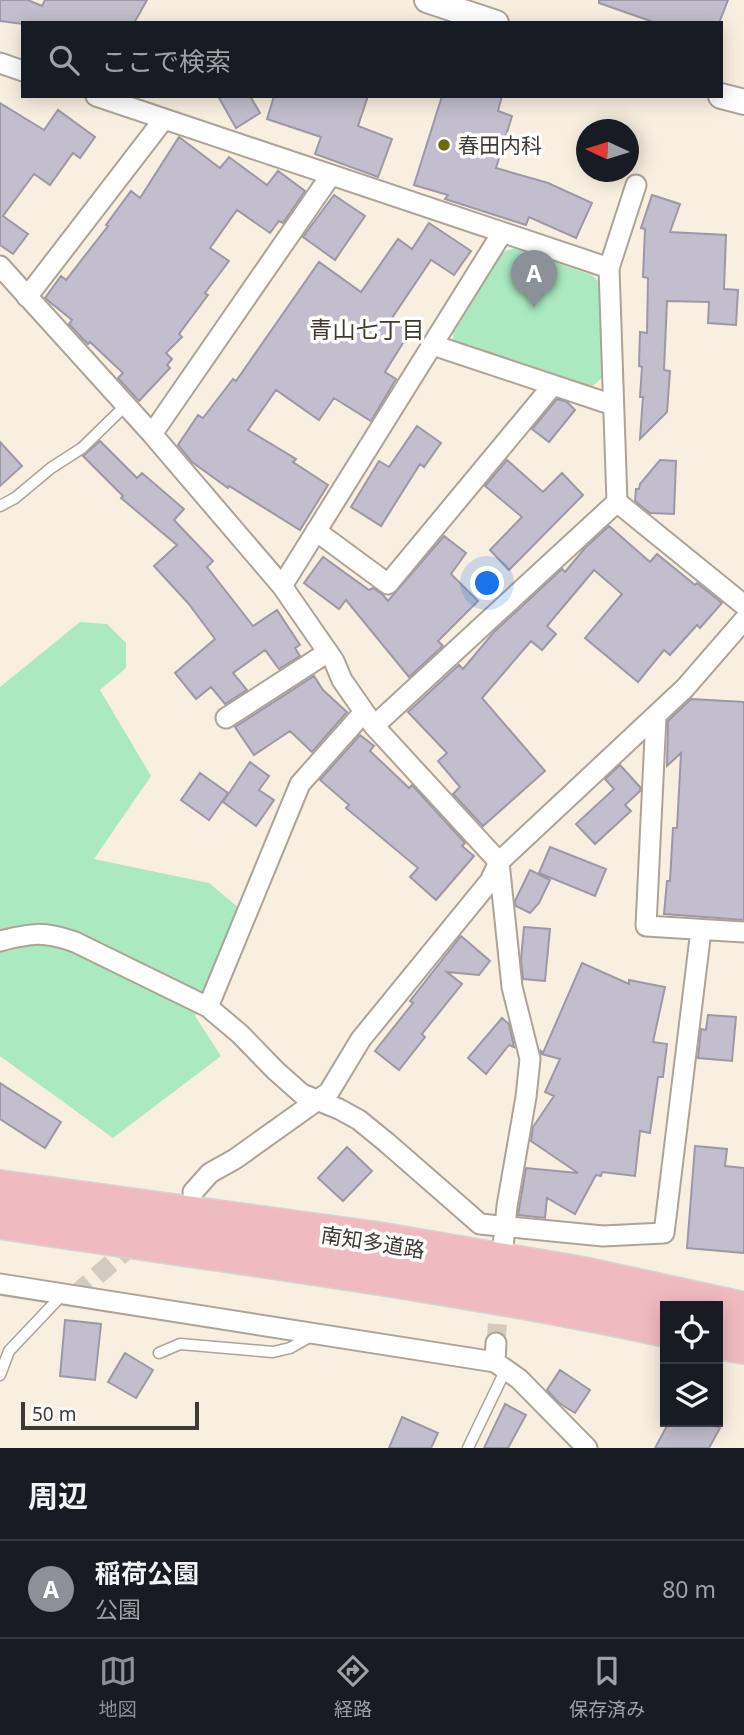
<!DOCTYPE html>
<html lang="ja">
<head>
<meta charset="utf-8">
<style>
	body { margin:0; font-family:"Noto Sans","Noto Sans JP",sans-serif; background:#242831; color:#f1f3f6 }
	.controls { position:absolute; right:21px; bottom:21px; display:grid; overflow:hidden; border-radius:0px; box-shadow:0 4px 18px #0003 }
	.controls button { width:63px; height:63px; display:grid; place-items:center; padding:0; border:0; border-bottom:2px solid #363941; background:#171b24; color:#f1f3f6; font:35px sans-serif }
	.compass { position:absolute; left:576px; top:119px; width:63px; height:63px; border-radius:50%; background:#171b24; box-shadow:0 4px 18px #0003; rotate:274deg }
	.scale { position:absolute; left:21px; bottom:18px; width:178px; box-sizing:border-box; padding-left:7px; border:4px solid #3e3a35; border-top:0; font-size:19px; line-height:24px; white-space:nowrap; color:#3e3a35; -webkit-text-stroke:5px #fefefe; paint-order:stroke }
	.you { position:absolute; left:488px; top:584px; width:24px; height:24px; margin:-18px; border:5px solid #fff; border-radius:50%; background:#1a73e8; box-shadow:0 0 0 10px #1a73e833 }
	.badge { display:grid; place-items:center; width:46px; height:46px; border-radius:50%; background:#8c9099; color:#fff; font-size:23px; font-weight:700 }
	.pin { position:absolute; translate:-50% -58px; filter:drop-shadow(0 2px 4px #0008) }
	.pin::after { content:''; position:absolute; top:37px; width:24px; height:21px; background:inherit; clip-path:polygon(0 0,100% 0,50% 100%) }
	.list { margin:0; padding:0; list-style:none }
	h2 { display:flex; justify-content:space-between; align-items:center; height:91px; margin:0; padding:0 28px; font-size:30px }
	h2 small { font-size:23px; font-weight:400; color:#9ea1a6 }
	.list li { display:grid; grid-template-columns:46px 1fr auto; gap:21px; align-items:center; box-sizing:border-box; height:98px; padding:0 28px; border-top:2px solid #363941 }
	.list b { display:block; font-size:26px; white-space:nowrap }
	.list p { margin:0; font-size:23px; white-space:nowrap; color:#9ea1a6 }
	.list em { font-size:23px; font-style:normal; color:#9ea1a6 }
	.icon { flex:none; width:38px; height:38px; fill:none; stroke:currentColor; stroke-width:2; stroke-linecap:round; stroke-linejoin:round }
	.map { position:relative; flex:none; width:744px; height:1448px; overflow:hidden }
	.search { position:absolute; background:#171b24; box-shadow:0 4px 18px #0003; left:21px; right:21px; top:21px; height:77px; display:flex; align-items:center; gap:18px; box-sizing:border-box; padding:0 24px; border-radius:0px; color:#9ea1a6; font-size:26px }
	.sheet { height:189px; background:#171b24 }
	nav { display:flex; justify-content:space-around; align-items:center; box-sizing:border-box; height:98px; border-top:2px solid #363941; background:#171b24; font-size:19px; color:#9ea1a6 }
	nav a { display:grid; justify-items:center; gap:4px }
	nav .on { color:#8c9099 }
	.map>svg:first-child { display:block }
	.green { fill:#abe9c1 }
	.building { fill:#c2becd; stroke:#9c98a7; stroke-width:2 }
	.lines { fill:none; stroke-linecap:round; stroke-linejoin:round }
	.minor-tunnel { stroke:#d4cbbf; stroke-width:19; stroke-dasharray:19 10; stroke-linecap:butt }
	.service-casing { stroke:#ada396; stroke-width:13 }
	.minor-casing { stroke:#ada396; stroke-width:23 }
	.tertiary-casing { stroke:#ada396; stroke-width:28 }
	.motorway-casing { stroke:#d5d4d3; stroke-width:40 }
	.service { stroke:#fff; stroke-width:10 }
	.minor { stroke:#fff; stroke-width:19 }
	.tertiary { stroke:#fff; stroke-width:24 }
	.motorway { stroke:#f0bbc0; stroke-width:37 }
	.poi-dot { fill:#686c0e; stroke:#fefefe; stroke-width:2.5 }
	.labels { text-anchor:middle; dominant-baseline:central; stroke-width:7; stroke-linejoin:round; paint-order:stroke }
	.poi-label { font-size:21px; fill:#3e3a35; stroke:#fefefe; text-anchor:start }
	.street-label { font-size:21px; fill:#3e3a35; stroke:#fefefe }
	.neighbourhood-label { font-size:23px; fill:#41392e; stroke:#fefefe }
</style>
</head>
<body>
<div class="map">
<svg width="744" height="1448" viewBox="0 0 744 1448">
	<rect width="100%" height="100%" fill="#f9efe1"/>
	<path class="green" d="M514 248 592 275 599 282 602 378 589 389 455 344 452 334 503 252Z
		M80 622 107 624 126 643V668L100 690 151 776 94 859 209 883 239 908 195 1016 221 1056 113 1138 0 1056V687Z"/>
	<path class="building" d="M0 0H28L42 6 45 0H147L134 23 23 24 0 21Z
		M599 0H728L719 23H656L599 3Z
		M218 96H250L260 113 236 128Z
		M274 96H368L358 126 392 139 378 177 315 154 321 137 267 119Z
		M442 96H502L498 111 512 116 496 168 548 183 592 203 576 238 529 217 526 225 445 199 448 195 414 185Z
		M0 103 44 130 58 110 95 137 80 158 73 153 50 185 34 174 3 216 28 234 13 254 0 245Z
		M179 137 220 168 229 157 267 185 278 171 305 191 283 223 279 221 270 233 237 210 210 248 229 261 205 293 208 295 179 334 182 337 166 353 172 359 167 365 170 368 139 401 118 378 123 373 90 342 88 344 82 338 69 324 72 320 45 298 61 276 66 280 108 226 106 225 131 191 140 198Z
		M334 195 365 216 335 260 303 237Z
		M652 195 680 204 670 232 726 235 724 289 738 290 736 325 708 323 709 302 667 301 664 370 670 371 667 412 640 439 643 397H640L642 367 639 366 640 332 647 333 648 278 643 277 645 229 641 228Z
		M429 223 471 251 454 275 431 260 392 318 411 330 385 372 396 379 371 421 334 398 319 420 276 390 248 430 296 459 293 462 328 485 300 530 229 486 228 488 192 462 178 445 198 415 203 418 233 379 236 381 319 262 361 292 398 239 412 249Z
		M557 399 567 402 575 410 549 442 532 429Z
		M417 426 441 443 424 467 420 464 381 526 351 507 379 461 389 467Z
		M100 441 137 478 142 473 184 509 174 520 213 561 207 567 253 626 277 610 300 645 295 648 300 656 279 669 265 650 233 673 247 690 225 704 211 687 196 699 175 673 215 639 188 603 154 566 177 545 121 498 123 496 83 456Z
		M0 442 22 466 0 486Z
		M507 460 543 492 562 473 583 495 509 570 490 550 522 517 485 486Z
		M660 460 676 461 674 514 650 513 635 501 636 489H639L640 484Z
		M609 526 650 562 657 554 695 585 697 583 722 603 700 628 697 625 670 655 664 650 638 682 585 638 622 594 594 570 547 626 556 634 542 650 531 641 482 698 545 771 483 826 453 794 460 787 438 761 447 753 408 712 459 665 463 669 494 632 562 569 565 572 585 548Z
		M444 536 466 553 451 574 478 601 438 641 443 646 409 677 346 600 339 609 304 583 323 557 369 590 373 588 383 595 388 601Z
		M314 676 323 690 347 712 312 752 290 731 254 755 235 727Z
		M691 699 744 702V920L664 914 667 881H670L673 828H677L681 753 667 766 668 721Z
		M360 735 374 746 370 751 409 788 412 785 465 843 462 846 474 856 436 900 410 877 418 868 346 808 349 805 320 780Z
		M250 762 269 776 259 790 274 800 256 826 223 802Z
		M620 765 640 787V791L625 805 631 811 595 844 576 824 614 789 605 779Z
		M200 773 228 793 209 820 181 800Z
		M550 847 606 869 595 896 539 873Z
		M530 870 550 880 539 903 530 913 516 906 515 901Z
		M524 927 550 929 545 981 523 979 521 959Z
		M461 936 490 961 479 975 447 972 462 984 422 1034 425 1037 399 1070 375 1051 413 1003 410 1001Z
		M582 963 629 984V980L665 987 653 1042 667 1044 663 1077H658L650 1133 640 1131 635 1176 602 1172 601 1176 596 1175 575 1214 547 1198 545 1218 518 1215 526 1168 578 1173 531 1141 533 1127 554 1096 545 1092 560 1059 541 1054V1051L543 1053Z
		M708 1015 736 1017 732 1061 698 1058 701 1029 706 1030Z
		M502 1018 509 1024 514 1047 509 1045 486 1074 468 1058Z
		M0 1083 61 1122 45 1148 0 1119Z
		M695 1146 727 1149 725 1166 744 1168V1253L687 1248Z
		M347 1147 372 1171 343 1201 318 1178Z
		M65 1320 101 1324 95 1380 60 1376Z
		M125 1353 153 1370 136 1398 108 1382Z
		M560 1370 590 1390 575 1413 559 1403 547 1390Z
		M505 1404 526 1415 508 1448H484Z
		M402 1417 438 1433 431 1448H389Z
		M669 1422H707L720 1428 709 1448H655Z"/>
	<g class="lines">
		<path class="minor-tunnel" d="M75 1295 138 1240
			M496 1343 500 1289"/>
		<defs>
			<path id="service" d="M0 506 15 498 51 468 82 448 126 405
				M159 1353 180 1344 273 1352 290 1348 313 1335
				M0 1375 9 1351 63 1294
				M468 1448 506 1369"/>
			<path id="minor" d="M0 63 23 71
				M96 96 609 268
				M0 266 152 434 282 586 334 661 342 680 374 726 499 862 512 987 530 1059 526 1097 507 1206 503 1247
				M27 297 164 119
				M433 345 613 405
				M152 434 331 175
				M617 502 744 605
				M316 531 388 584 553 385
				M282 586 502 233
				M656 716 646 926 744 932
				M226 718 328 652
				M374 726 617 502 609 268 636 185
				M0 941C32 933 43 931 75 942L208 1007 240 1034 276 1071 302 1094 339 1109 359 1120 386 1142 480 1224 603 1236 664 1233 701 930
				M208 1007 300 784 364 712
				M193 1192 210 1173 235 1159 329 1092 361 1039 490 881 499 862 685 688 744 620
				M0 1284 495 1362 519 1379 587 1448
				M495 1362 496 1343"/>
			<path id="tertiary" d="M427 0 496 23
				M721 96 744 102"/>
			<path id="motorway" d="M0 1189 372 1240 584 1276 744 1311
				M0 1220C222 1254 446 1281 665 1328
				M718 1340 744 1345"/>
		</defs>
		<use href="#service" class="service-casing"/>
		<use href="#minor" class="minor-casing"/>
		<use href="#tertiary" class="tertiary-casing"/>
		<use href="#motorway" class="motorway-casing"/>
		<use href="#service" class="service"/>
		<use href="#minor" class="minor"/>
		<use href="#tertiary" class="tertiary"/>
		<use href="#motorway" class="motorway"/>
	</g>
	<circle class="poi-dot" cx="444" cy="145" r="7"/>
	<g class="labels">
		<g class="poi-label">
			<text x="458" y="145">春田内科</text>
		</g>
		<g class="street-label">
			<text transform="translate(373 1242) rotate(9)">南知多道路</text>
		</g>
		<g class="neighbourhood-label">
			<text x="367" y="329">青山七丁目</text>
		</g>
	</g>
</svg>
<div class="controls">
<button><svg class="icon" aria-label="locate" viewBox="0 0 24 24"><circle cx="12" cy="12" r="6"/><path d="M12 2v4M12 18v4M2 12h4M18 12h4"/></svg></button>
<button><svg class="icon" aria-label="layers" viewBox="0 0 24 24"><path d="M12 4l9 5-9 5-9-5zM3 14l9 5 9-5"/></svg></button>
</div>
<svg class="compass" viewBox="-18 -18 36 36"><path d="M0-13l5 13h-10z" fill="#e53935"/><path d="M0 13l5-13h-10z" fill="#9ea1a6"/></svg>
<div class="scale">50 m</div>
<div class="you"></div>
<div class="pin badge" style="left:534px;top:308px">A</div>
<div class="search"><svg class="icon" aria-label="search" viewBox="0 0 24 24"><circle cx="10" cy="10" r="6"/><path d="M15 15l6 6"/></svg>ここで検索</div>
</div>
<section class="sheet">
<h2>周辺<small></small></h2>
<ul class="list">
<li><span class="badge">A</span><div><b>稲荷公園</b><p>公園</p></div><em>80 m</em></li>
</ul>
</section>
<nav>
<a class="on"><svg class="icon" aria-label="map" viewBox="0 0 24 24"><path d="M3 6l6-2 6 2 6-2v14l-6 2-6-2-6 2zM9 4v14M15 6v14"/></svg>地図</a>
<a><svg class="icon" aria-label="directions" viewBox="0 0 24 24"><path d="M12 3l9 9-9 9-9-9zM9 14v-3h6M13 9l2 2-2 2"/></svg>経路</a>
<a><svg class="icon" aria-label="saved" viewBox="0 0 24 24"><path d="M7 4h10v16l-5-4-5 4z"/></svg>保存済み</a>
</nav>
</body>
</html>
